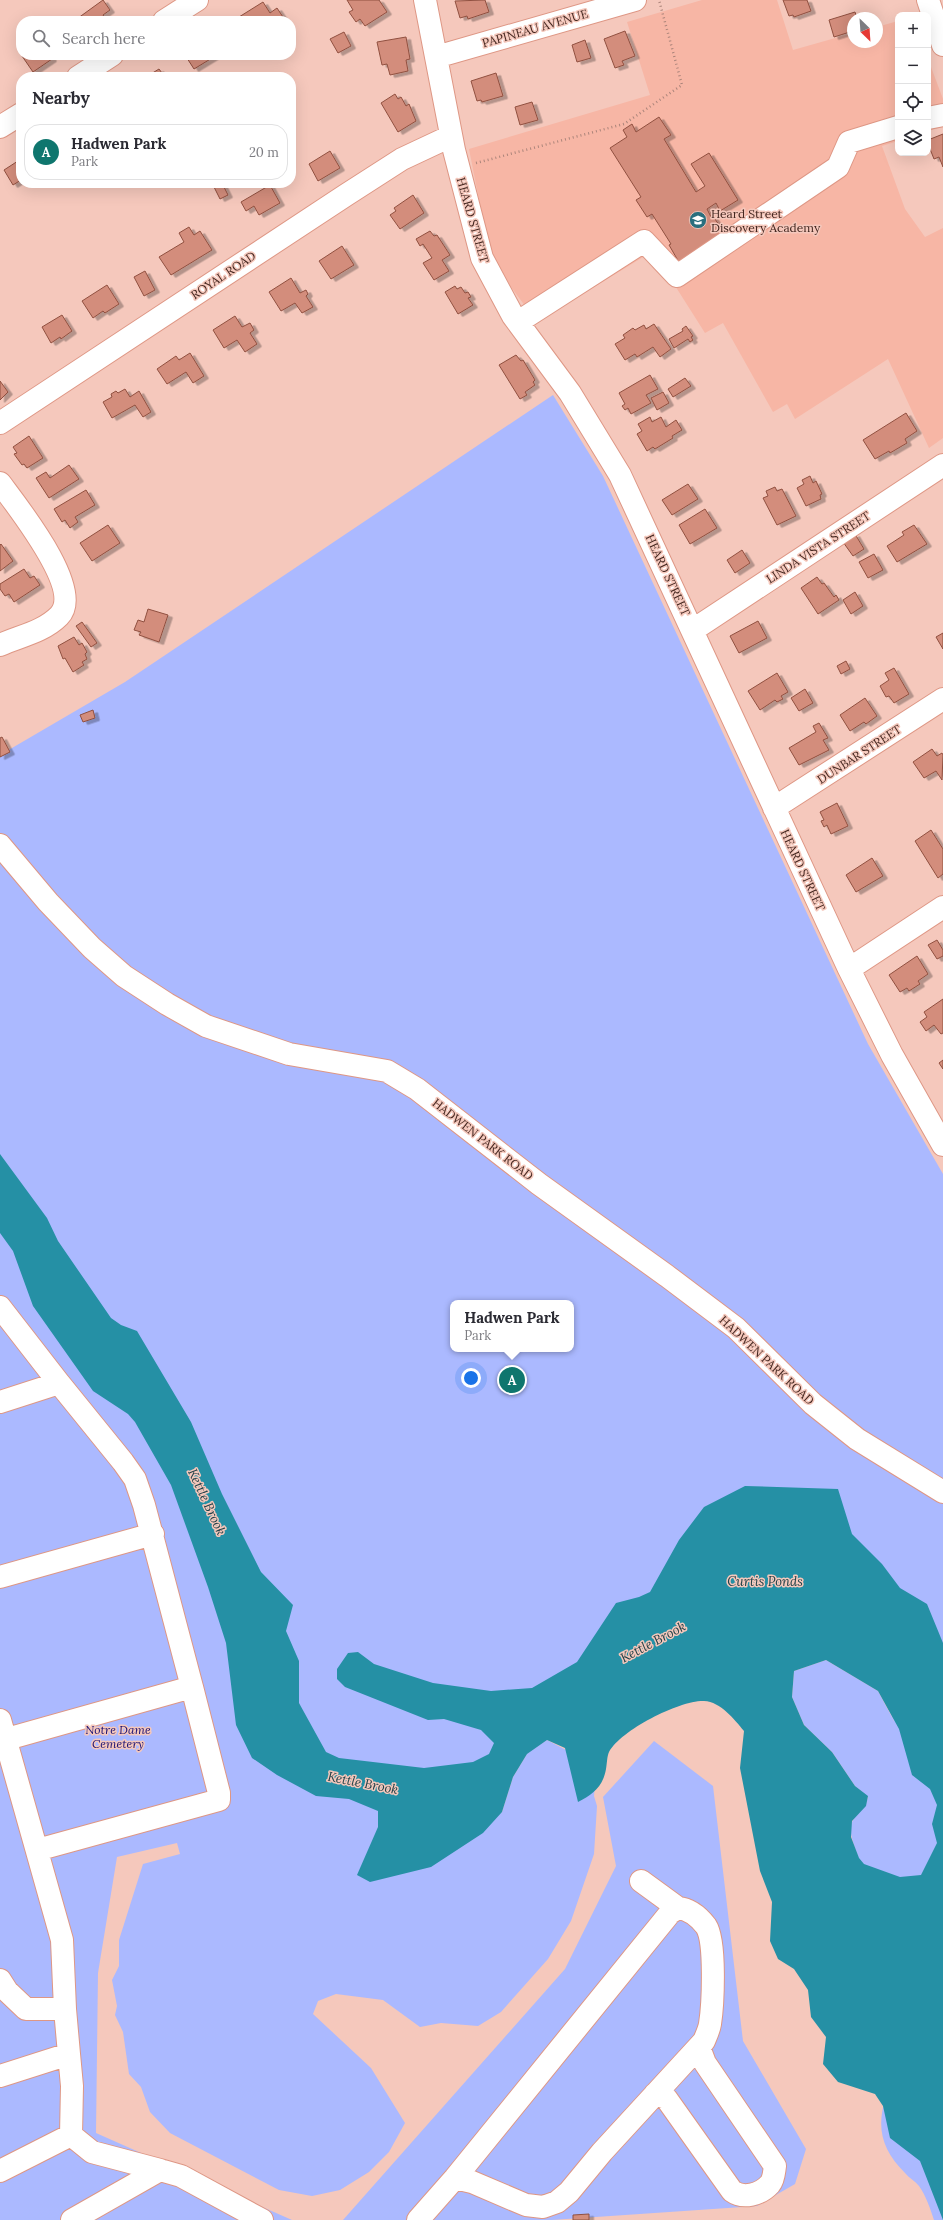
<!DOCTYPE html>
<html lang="en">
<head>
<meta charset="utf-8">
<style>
	body { margin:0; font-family:Lora,serif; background:#f7f7f7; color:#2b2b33 }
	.controls { position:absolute; right:12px; top:12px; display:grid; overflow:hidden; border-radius:8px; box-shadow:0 4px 16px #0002 }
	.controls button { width:36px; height:36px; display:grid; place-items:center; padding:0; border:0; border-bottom:1px solid #e1e1e2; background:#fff; color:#2b2b33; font:20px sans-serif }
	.compass { position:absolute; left:847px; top:12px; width:36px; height:36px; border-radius:50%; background:#fff; box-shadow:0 4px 16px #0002; rotate:155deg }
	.you { position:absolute; left:471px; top:1378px; width:14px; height:14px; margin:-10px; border:3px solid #fff; border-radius:50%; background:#1a73e8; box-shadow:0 0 0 6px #1a73e833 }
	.badge { display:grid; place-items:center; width:26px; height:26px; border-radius:50%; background:#0f766e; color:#fff; font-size:13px; font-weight:700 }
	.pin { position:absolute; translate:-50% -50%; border:2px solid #fff; box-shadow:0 1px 4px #0006 }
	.popup { position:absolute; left:450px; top:1300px; width:124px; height:52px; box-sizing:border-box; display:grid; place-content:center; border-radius:8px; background:#fff; filter:drop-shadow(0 1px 3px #0005); font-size:13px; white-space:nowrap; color:#7c7c81 }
	.popup b { font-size:15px; color:#2b2b33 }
	.popup::after { content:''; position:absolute; left:50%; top:100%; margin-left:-8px; border:8px solid transparent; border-top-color:#fff }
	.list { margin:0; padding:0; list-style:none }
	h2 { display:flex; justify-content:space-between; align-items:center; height:52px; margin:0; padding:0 16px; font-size:17px }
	h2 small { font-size:13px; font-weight:400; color:#7c7c81 }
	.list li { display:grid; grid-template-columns:26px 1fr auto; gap:12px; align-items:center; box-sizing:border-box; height:56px; margin:0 8px 8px; padding:0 8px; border:1px solid #e1e1e2; border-radius:16px }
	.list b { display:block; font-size:15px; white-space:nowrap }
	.list p { margin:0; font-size:13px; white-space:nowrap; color:#7c7c81 }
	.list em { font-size:13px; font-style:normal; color:#7c7c81 }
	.icon { flex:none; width:22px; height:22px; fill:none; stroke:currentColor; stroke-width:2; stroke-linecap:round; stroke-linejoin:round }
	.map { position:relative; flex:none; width:943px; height:2220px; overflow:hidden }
	.search { position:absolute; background:#fff; box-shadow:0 4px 16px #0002; left:16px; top:16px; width:280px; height:44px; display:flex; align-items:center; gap:10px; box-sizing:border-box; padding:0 14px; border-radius:16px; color:#7c7c81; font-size:15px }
	.panel { position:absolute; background:#fff; box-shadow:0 4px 16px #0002; left:16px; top:72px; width:280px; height:116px; border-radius:16px }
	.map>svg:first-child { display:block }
	.built { fill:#f7b6a5 }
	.green { fill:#abb9ff; fill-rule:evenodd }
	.water { fill:#2590a5; fill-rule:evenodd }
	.building { fill:#d38d7b; stroke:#905040; filter:url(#shadow) }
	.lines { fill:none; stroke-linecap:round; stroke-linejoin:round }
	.minor-casing { stroke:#de9785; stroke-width:24 }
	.path { stroke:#ac857b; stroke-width:2.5; stroke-dasharray:1 3; stroke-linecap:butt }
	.minor { stroke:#fff; stroke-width:22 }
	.labels { text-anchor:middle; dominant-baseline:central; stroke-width:3; stroke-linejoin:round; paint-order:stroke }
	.street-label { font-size:12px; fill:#442720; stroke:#f5c8bc }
	.poi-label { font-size:12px; fill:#442720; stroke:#f5c8bc; text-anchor:start }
	.park-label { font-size:12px; font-style:italic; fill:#1b1172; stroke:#f5c8bc }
	.water-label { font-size:13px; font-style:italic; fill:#224148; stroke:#f5c8bc }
</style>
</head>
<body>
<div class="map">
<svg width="943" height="2220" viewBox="0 0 943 2220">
	<defs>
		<filter id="shadow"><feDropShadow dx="4.5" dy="2.5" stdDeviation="0" flood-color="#0004"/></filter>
	</defs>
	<rect width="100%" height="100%" fill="#f5c8bc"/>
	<path class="built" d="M702 0H777L793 50 853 33V42H877V27L898 21V141L882 146 905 209 925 237 943 228V438L929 448 888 359 795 419 787 404 773 412 723 323 705 333 653 251 537 322 511 287 495 259 487 240 469 149 650 95 627 22Z
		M928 59 943 99V127L928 131Z"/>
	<path class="green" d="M553 395 603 476 868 1044 943 1174V2220H934C930 2208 926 2196 919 2186 915 2181 909 2178 905 2173 883 2151 876 2130 885 2100L857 1854C854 1844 847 1830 853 1820 859 1810 865 1810 868 1797L855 1786 832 1752 804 1725 792 1697 794 1671 826 1660 878 1691 894 1721 859 1645 637 1720 608 1751 595 1785 594 1796 597 1806 594 1854 571 1921 548 1959 501 2012 478 2026 441 2023 420 2027 383 2000 336 1994 318 2001 313 2014 371 2068 405 2123 389 2152 369 2172 340 2190 312 2196 279 2190 170 2133 150 2112 141 2087 129 2074 123 2032 115 2015 117 2006 112 1980 119 1966V1940L143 1864 180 1854 177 1843 117 1857 98 1973 96 2133 292 2220H0V755L125 682ZM453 1303H571V1349H453ZM555 1734 566 1750 547 1740 527 1754 513 1777 502 1812 359 1875Z
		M654 1741 713 1786 743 2041 806 2149 795 2184 757 2206 552 2220H343L565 1969 616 1866 603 1797Z"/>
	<path class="water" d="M0 1154 47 1218 58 1241 111 1318 121 1325 137 1331 191 1422 222 1494 261 1572 293 1605 286 1631 299 1661V1703L326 1752 339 1758 424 1768 473 1762 489 1754 494 1743 481 1730 444 1719 428 1720 345 1687 337 1679V1669L348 1653 358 1652 374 1664 433 1683 491 1691 532 1688 577 1662 616 1603 639 1597 650 1592 679 1540 704 1507 745 1486 838 1489 852 1534 882 1564 900 1588 927 1604 943 1643V2220L920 2161 890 2138 883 2106 875 2094 838 2082 823 2064 826 2037 811 2017 808 1990 794 1969 778 1959 770 1941 772 1902 760 1871 740 1768 744 1731C734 1719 721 1702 704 1701 680 1700 621 1730 609 1752 607 1756 607 1764 606 1769 603 1787 592 1795 578 1802L565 1748 547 1740 527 1754 513 1777 502 1812 483 1833 431 1867 370 1882 357 1875 378 1827V1811L349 1799 316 1796 277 1775 252 1758 236 1725 226 1643 208 1587 171 1485 135 1422 128 1414 93 1391 33 1306 13 1251 0 1233ZM826 1660 878 1691 899 1729 912 1775 930 1789 937 1805 932 1824 937 1843 921 1875 900 1877 864 1864 859 1858 851 1837 852 1821 866 1806 868 1796 855 1786 832 1752 804 1725 792 1697 794 1671Z"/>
	<path class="building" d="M103 0 110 10 103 15 107 21H74Z
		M347 0H379L387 12 365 26 360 19 356 22 349 12 353 10Z
		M485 0 489 12 468 19 467 16 460 18 455 1Z
		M783 0H807L811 11 794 17 793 15 789 16Z
		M263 2 270 13 277 8 283 17 277 21 272 19 269 21H242L239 17Z
		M855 12 857 18H853V31L834 37 829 20Z
		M625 31 635 56 622 61 624 65 615 68 604 39Z
		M344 32 351 46 338 53 330 39Z
		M406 37 410 59 406 60 408 71 390 75 387 64 382 65 377 42Z
		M585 40 591 58 577 62 572 45Z
		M25 55H50L52 59 33 72 22 56Z
		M185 55H217L194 69Z
		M159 69 165 77H146Z
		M496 73 503 96 482 102 481 100 477 101 471 81Z
		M395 94 398 99 401 97 406 106 409 104 416 121 398 132 381 103Z
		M532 102 538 120 520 125 515 107Z
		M659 117 671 135 664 139 696 192 705 186 691 164 709 153 738 200 720 211 716 203 707 209 711 217 713 216 725 234 680 264 669 245 671 244 652 214 647 217 636 200 641 197 610 148 627 137 623 130 632 124 636 132Z
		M943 134V167L939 157 934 159 928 144V140Z
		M330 151 340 168 318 181 309 164Z
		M21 159V180L13 185 4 170Z
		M217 183H222L228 195 220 199 213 185Z
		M270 185 280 203 259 215 254 206 246 211 241 202Z
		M413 195 424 213 400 229 390 215 396 211 394 208Z
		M189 227 194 235 200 231 212 250 171 275 159 257 184 242 179 233Z
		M430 231 434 236 437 235 450 255 442 260 449 271 434 280 423 263 432 258 423 244 420 246 416 239Z
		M342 246 354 265 331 279 319 261Z
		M145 271 155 290 144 296 134 277Z
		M291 278 300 293 306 290 308 294 306 296 313 307 302 313 295 303 281 311 269 292Z
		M107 285 119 304 105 313 103 311 93 318 82 301Z
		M455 286 457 289 461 287 465 293 468 292 471 297 468 298 473 305 458 314 445 292Z
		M62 315 72 331 61 339 60 337 51 343 42 327Z
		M235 316 242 327 250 323 254 330 250 333 257 344 245 352 237 340 224 348 213 330Z
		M654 324 671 349 660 357 653 347 637 357 635 354 625 360 615 344 625 338 623 335 633 328 635 330 644 325 646 329Z
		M686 326 693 336 691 337 693 340 690 342 688 339 674 348 669 339 683 331 682 329Z
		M190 353 204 376 193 383 186 372 167 384 157 369 176 356 179 360Z
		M516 355 521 361 523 360 535 380 533 382 535 385 525 392 527 395 520 399 499 365Z
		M650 375 658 389 646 395 651 403 631 414 628 408 625 410 622 406 625 404 619 393Z
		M685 378 691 386 673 397 668 389Z
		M0 381 8 392 0 400Z
		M125 389 130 397 139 391 151 412 143 417 135 405 112 418 103 402 112 397 111 394 116 391 118 393Z
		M663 392 669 403 657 410 651 398Z
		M906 413 917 431 905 439 907 443 890 453 889 451 875 459 863 440Z
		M650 417 652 422 661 417 666 427 676 420 682 430 672 436 673 438 655 449 653 447 647 451 637 434 642 431 638 424Z
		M29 436 43 458 27 468 24 464 22 465 14 454 17 453 13 447Z
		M69 465 79 479 49 498 36 478 46 472 50 478Z
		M810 476 813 483 816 481 822 494 820 495 821 499 806 506 797 488 804 484 802 480Z
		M688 484 698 499 672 515 662 500Z
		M775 487 777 491 782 489 796 516 777 525 763 498 768 496 766 491Z
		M86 490 95 505 75 517 78 522 70 528 65 520 62 522 54 509Z
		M705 509 717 528 690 544 679 525Z
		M108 525 120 543 92 561 80 543Z
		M914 525 927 544 897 562 887 546 904 535 902 532Z
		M855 534 864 549 853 556 843 542Z
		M1 544 13 561 0 571V545Z
		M742 550 750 563 735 573 727 560Z
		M874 554 883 570 868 578 859 562Z
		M24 569 30 578 34 576 40 585 14 602 9 594 5 596 0 589V584Z
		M817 577 822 584 824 583 834 597 836 595 839 600 818 614 801 588Z
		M855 592 863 606 851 614 843 600Z
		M148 609 168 615 159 642 139 635 141 632 134 630 138 620 144 622Z
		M758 621 767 638 739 653 730 636Z
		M82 622 97 643 91 647 76 626Z
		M943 633V649L936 637Z
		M74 637 79 645 82 643 87 652 85 654 87 659 82 662 84 665 73 672 65 658 63 659 58 646Z
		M846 661 850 669 841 674 837 666Z
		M894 668 909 694 894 703 889 696 886 697 880 686 889 680 885 673Z
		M777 673 788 692 781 696 783 699 777 702 775 700 760 710 748 691Z
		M805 689 813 703 799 711 791 698Z
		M865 698 877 716 866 724 864 722 850 731 840 715Z
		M93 710 95 718 83 722 80 715Z
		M819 723 828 738 823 740 829 750 799 765 789 748 816 732 813 726Z
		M2 737 10 752 0 757V738Z
		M932 749 937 756 942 753 943 755 942 780 936 771 924 778 913 762Z
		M837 803 848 826 831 834 827 825 824 827 821 821 824 820 820 812Z
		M931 830 943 849V874L938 878 915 841Z
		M872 858 883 876 856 892 846 875Z
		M937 940 943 950V956L937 959 928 945Z
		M917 956 928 974 918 981 920 984 909 991 907 988 900 992 889 975Z
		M943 999V1033L941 1034 934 1025 926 1031 920 1022 927 1017 924 1012Z
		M943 1060V1069L939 1063Z
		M589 2214V2220H573V2215Z"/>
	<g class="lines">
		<defs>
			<path id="minor" d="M425 0 454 150 482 258 513 316 570 393 620 475 849 969 892 1055 943 1145
				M928 0 943 45
				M164 21 197 0
				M436 57 635 0
				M78 77 112 55
				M928 118 943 115
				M0 127 21 114
				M518 322 644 241 677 276 838 167 849 142 898 127
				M0 423 346 195 402 159 451 136
				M0 483C16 505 85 590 59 616 43 632 20 636 0 645
				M693 630 943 465
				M774 808 943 699
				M0 845 48 902 92 948 124 976 167 1004 206 1026 289 1054 387 1071 417 1089 539 1184 667 1276 736 1328 813 1404 857 1439 943 1492
				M849 969 943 907
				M0 1307 59 1383
				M0 1402 59 1383 123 1462 135 1479 144 1505 192 1687 0 1741
				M0 1577 153 1534
				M0 1720 62 1940 65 2009
				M37 1850 219 1800V1793L192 1687
				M641 1881 678 1908
				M0 1980 7 1991 26 2009H65L69 2054 0 2076
				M655 2094 666 2098 732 2191C743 2199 760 2195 770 2184 774 2179 774 2172 775 2166L705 2063 699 2047
				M71 2135 92 2152 160 2170 72 2220
				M160 2170 181 2176 262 2220
				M0 2171 71 2135 72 2086 69 2054
				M418 2220 455 2178 670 1913 678 1908C689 1909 699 1917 706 1926 716 1941 713 2005 710 2024 709 2030 706 2036 704 2041L602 2152 569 2192 557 2202 543 2207 526 2205 472 2182 455 2178"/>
		</defs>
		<use href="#minor" class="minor-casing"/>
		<path class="path" d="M476 163 624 124 682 85 659 0"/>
		<use href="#minor" class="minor"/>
	</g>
	<defs>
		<symbol id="school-disc" viewBox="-11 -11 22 22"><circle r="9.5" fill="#2a6f7e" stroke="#f5c8bc"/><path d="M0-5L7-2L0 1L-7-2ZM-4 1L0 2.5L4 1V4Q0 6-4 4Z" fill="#fff"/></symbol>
	</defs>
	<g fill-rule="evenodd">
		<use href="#school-disc" x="688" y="210" width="20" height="20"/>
	</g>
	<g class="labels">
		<g class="street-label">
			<text transform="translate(535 28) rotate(-16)">PAPINEAU AVENUE</text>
			<text transform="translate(473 220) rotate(74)">HEARD STREET</text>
			<text transform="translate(223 275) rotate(-34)">ROYAL ROAD</text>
			<text transform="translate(818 547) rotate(-33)">LINDA VISTA STREET</text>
			<text transform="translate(668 575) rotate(65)">HEARD STREET</text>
			<text transform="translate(859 754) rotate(-33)">DUNBAR STREET</text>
			<text transform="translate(803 870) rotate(65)">HEARD STREET</text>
			<text transform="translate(483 1139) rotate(38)">HADWEN PARK ROAD</text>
			<text transform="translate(767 1360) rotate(43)">HADWEN PARK ROAD</text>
		</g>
		<g class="poi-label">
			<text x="711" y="213">Heard Street<tspan x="711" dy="14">Discovery Academy</tspan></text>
		</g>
		<g class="park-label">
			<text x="118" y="1729">Notre Dame<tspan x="118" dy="14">Cemetery</tspan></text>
		</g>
		<g class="water-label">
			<text transform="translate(207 1502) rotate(65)">Kettle Brook</text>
			<text x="765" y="1581">Curtis Ponds</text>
			<text transform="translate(653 1642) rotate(-28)">Kettle Brook</text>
			<text transform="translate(363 1783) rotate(11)">Kettle Brook</text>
		</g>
	</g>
</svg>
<div class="controls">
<button>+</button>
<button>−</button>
<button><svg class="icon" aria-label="locate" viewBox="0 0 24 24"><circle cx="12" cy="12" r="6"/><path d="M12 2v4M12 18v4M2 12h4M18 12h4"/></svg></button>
<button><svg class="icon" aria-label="layers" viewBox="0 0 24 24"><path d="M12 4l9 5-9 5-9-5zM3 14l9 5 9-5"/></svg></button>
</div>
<svg class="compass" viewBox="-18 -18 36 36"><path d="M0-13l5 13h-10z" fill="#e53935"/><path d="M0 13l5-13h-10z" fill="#7c7c81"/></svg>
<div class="you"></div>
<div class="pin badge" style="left:512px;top:1380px">A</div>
<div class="popup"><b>Hadwen Park</b>Park</div>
<div class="search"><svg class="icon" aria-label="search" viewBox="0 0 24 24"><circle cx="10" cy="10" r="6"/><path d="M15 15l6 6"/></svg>Search here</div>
<section class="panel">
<h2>Nearby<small></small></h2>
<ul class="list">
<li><span class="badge">A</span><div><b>Hadwen Park</b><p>Park</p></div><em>20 m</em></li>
</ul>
</section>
</div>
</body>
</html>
